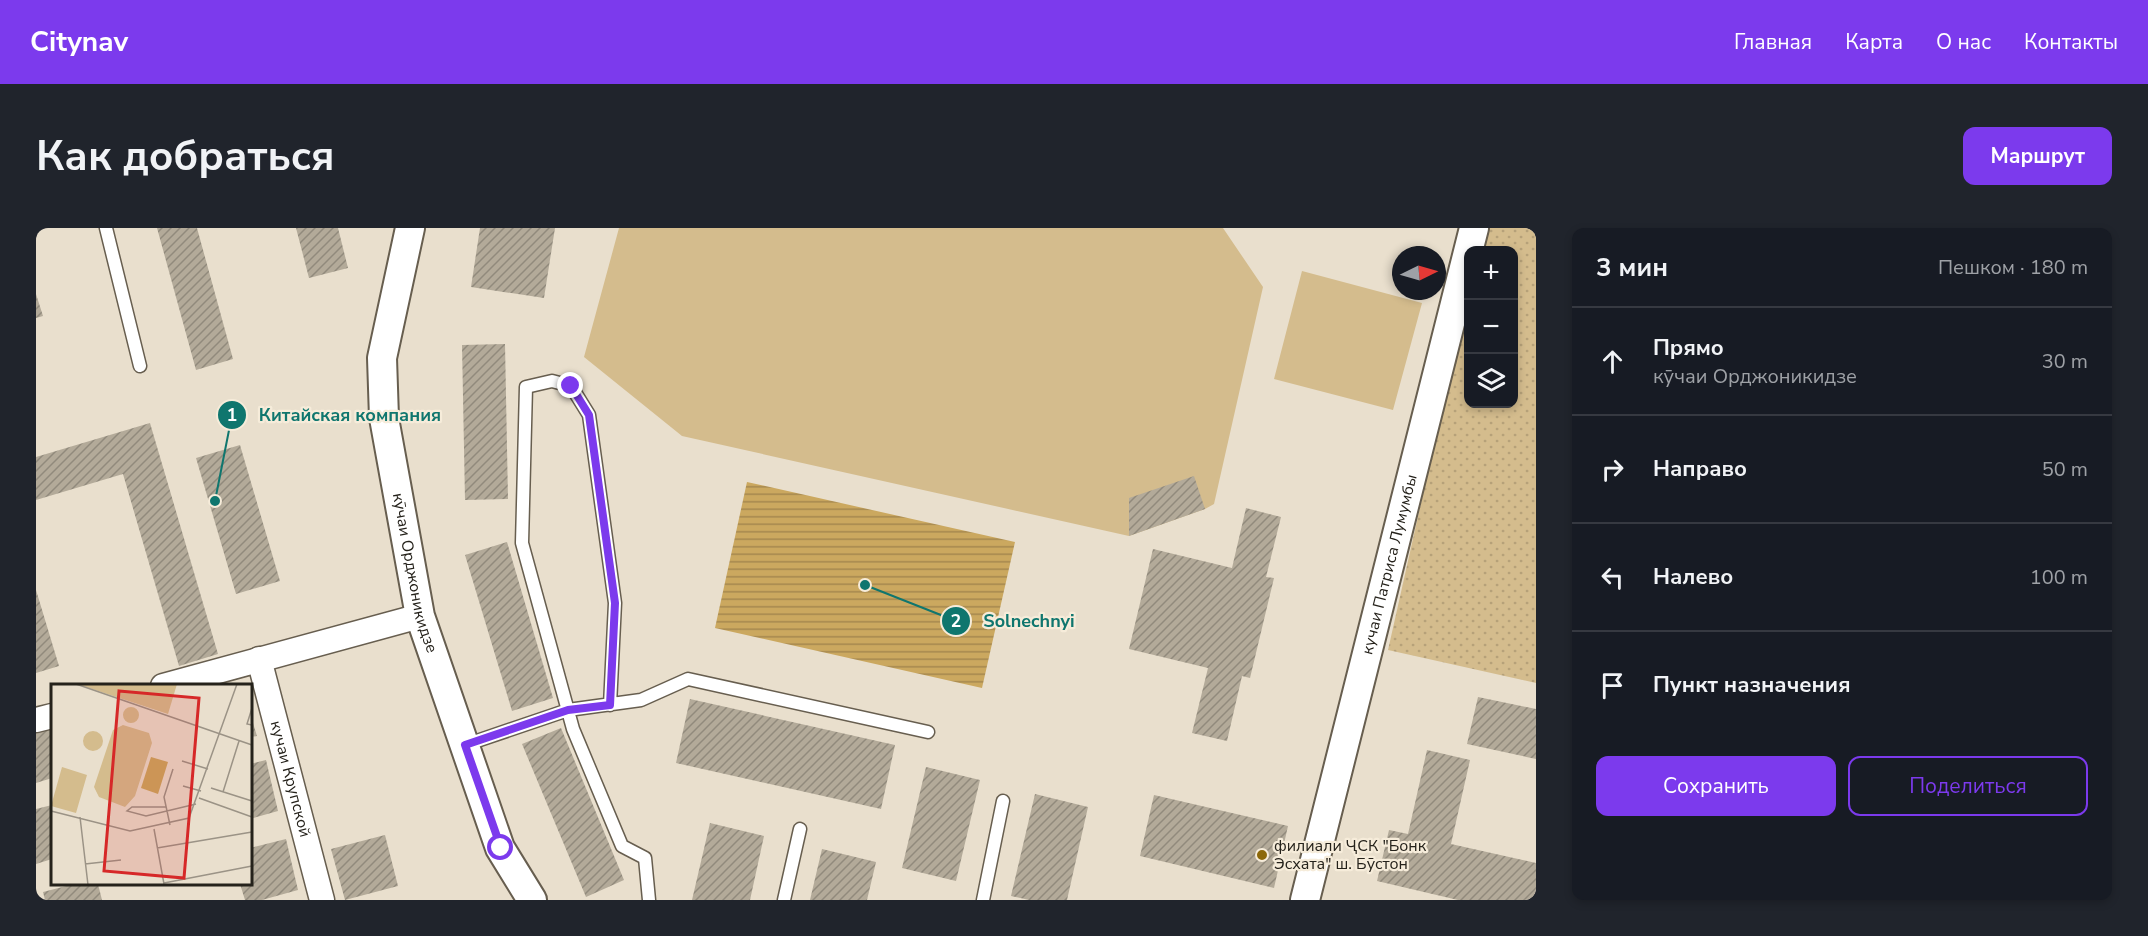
<!DOCTYPE html>
<html lang="ru">
<head>
<meta charset="utf-8">
<style>
	body { margin:0; font-family:"Nunito Sans",sans-serif; background:#20242c; color:#f1f3f6 }
	.controls { position:absolute; right:18px; top:18px; display:grid; overflow:hidden; border-radius:12px; box-shadow:0 3px 9px #0003 }
	.controls button { width:54px; height:54px; display:grid; place-items:center; padding:0; border:0; border-bottom:2px solid #363941; background:#171b24; color:#f1f3f6; font:30px sans-serif }
	.compass { position:absolute; left:1356px; top:18px; width:54px; height:54px; border-radius:50%; background:#171b24; box-shadow:0 3px 9px #0003; rotate:85deg }
	.stop { position:absolute; width:18px; height:18px; margin:-14px; border:4px solid #7c3aed; border-radius:50%; background:#fff }
	.stop.end { background:#7c3aed; border-color:#fff; box-shadow:0 2px 6px #0008 }
	.list { margin:0; padding:0; list-style:none }
	h2 { display:flex; justify-content:space-between; align-items:center; height:78px; margin:0; padding:0 24px; font-size:26px }
	h2 small { font-size:20px; font-weight:400; color:#9ea1a6 }
	.list li { display:grid; grid-template-columns:39px 1fr auto; gap:18px; align-items:center; box-sizing:border-box; height:108px; padding:0 24px; border-top:2px solid #363941 }
	.list b { display:block; font-size:22px; white-space:nowrap }
	.list p { margin:0; font-size:20px; white-space:nowrap; color:#9ea1a6 }
	.list em { font-size:20px; font-style:normal; color:#9ea1a6 }
	.actions { display:flex; gap:12px; padding:18px 24px }
	.actions a { flex:1; padding:14px 0; border:2px solid #7c3aed; border-radius:12px; text-align:center; font-size:21px; color:#7c3aed }
	.actions .main { background:#7c3aed; color:#fff }
	.icon { flex:none; width:33px; height:33px; fill:none; stroke:currentColor; stroke-width:2; stroke-linecap:round; stroke-linejoin:round }
	.map { position:relative; flex:none; width:1500px; height:672px; overflow:hidden; border-radius:12px }
	header { display:flex; align-items:center; gap:36px; box-sizing:border-box; height:84px; padding:0 30px; background:#7c3aed; color:#fff }
	header strong { font-size:28px }
	nav { display:flex; gap:33px; margin-inline-start:auto; font-size:21px }
	.intro { display:flex; align-items:center; justify-content:space-between; box-sizing:border-box; height:144px; padding:0 36px }
	h1 { margin:0; font-size:42px }
	.button { padding:15px 27px; border-radius:12px; background:#7c3aed; color:#fff; font-size:21px; font-weight:700 }
	main { display:flex; gap:36px; padding:0 36px }
	aside { flex:1; background:#171b24; border-radius:12px; box-shadow:0 3px 9px #0003 }
	.map>svg:first-child { display:block }
	.grass { fill:url(#grass-dots) }
	.pitch { fill:#d4bc8d }
	.water { fill:url(#water-rules) }
	.building { fill:url(#building-hatch) }
	.lines { fill:none; stroke-linecap:round; stroke-linejoin:round }
	.service-casing { stroke:#675e4f; stroke-width:15 }
	.minor-casing { stroke:#675e4f; stroke-width:27 }
	.tertiary-casing { stroke:#675e4f; stroke-width:32 }
	.service { stroke:#fff; stroke-width:12 }
	.minor { stroke:#fff; stroke-width:24 }
	.tertiary { stroke:#fff; stroke-width:28 }
	.route { stroke:#7c3aed; stroke-width:8 }
	.poi-dot { fill:#8c6809; stroke:#f6ecda; stroke-width:2 }
	.labels { text-anchor:middle; dominant-baseline:central; stroke-width:4.5; stroke-linejoin:round; paint-order:stroke }
	.street-label { font-size:16px; fill:#25221b; stroke:#f6ecda }
	.poi-label { font-size:16px; fill:#25221b; stroke:#f6ecda; text-anchor:start }
	.inset-road { fill:none; stroke:#9b9386; stroke-width:1.5 }
	.view { fill:#d62828; fill-opacity:0.15; stroke:#d62828; stroke-width:3 }
	.inset-edge { fill:none; stroke:#25221b; stroke-width:3 }
	.leader { fill:none; stroke:#0f766e; stroke-width:2 }
	.callout-dot { fill:#0f766e; stroke:#f6ecda; stroke-width:2 }
	.mark-label { font-size:18px; text-anchor:middle; font-weight:bold; fill:#fff }
	.callout-label { font-size:18px; text-anchor:middle; font-weight:bold; fill:#0f766e; stroke:#f6ecda; stroke-width:4.5; stroke-linejoin:round; paint-order:stroke }
</style>
</head>
<body>
<header>
<strong>Citynav</strong>
<nav><a>Главная</a><a>Карта</a><a>О нас</a><a>Контакты</a></nav>
</header>
<div class="intro"><h1>Как добраться</h1><a class="button">Маршрут</a></div>
<main>
<div class="map">
<svg width="1500" height="672" viewBox="0 0 1500 672">
	<defs>
		<pattern id="grass-dots" width="8" height="8" patternUnits="userSpaceOnUse" patternTransform="scale(1.5)"><rect width="8" height="8" fill="#d4bc8d"/><path d="M2 2h.1M6 6h.1" fill="none" stroke="#b6a179" stroke-width="1.8" stroke-linecap="round"/></pattern>
		<pattern id="water-rules" width="6" height="5" patternUnits="userSpaceOnUse" patternTransform="scale(1.5)"><rect width="6" height="5" fill="#cba85f"/><path d="M0 2.5h6" fill="none" stroke="#a5884e"/></pattern>
		<pattern id="building-hatch" width="6" height="6" patternUnits="userSpaceOnUse" patternTransform="scale(1.5)"><rect width="6" height="6" fill="#b3aa99"/><path d="M-1 1l2-2M0 6l6-6M5 7l2-2" fill="none" stroke="#918a7c"/></pattern>
	</defs>
	<rect width="100%" height="100%" fill="#e9dfcd"/>
	<path class="grass" d="M1447 0H1500V455L1352 422 1432 66V176H1478V22H1442Z"/>
	<path class="pitch" d="M583 0H1187L1227 59 1178 276 1169 281 1093 308 646 208 548 129Z
		M1266 43 1386 75 1357 182 1238 151Z"/>
	<path class="water" d="M711 254 979 314 946 460 679 400Z"/>
	<path class="building" d="M121 0H161L197 131 160 142Z
		M260 0H302L312 40 273 50Z
		M444 0H519L508 70 435 59Z
		M0 66 7 88 0 90Z
		M469 116 472 271 429 272 426 117Z
		M114 195 182 426 143 438 87 246 0 272V229Z
		M204 217 244 353 200 366 160 230Z
		M1158 248 1169 281 1093 308V270Z
		M1210 280 1245 289 1230 349 1238 350 1214 450 1206 448 1191 513 1156 505 1172 440 1093 421 1117 321 1196 340Z
		M471 314 517 470 476 483 429 327Z
		M0 362 23 438 0 445Z
		M1442 469 1500 481V531L1431 516Z
		M654 471 859 517 845 581 640 535Z
		M214 485 221 508 214 509Z
		M16 496V550L0 555V500Z
		M525 500 588 652 550 669 486 516Z
		M1391 522 1434 532 1415 616 1500 635V672H1422L1341 653 1353 602 1372 606Z
		M230 532 242 583 214 591V536Z
		M890 539 944 552 920 653 866 640Z
		M999 566 1052 579 1031 672H993L975 668Z
		M1118 567 1252 598 1238 660 1104 628Z
		M16 577V631L0 636V581Z
		M674 595 728 608 714 672H656Z
		M349 607 362 658 309 672 295 621Z
		M250 611 262 662 226 672H209L204 656H214V620Z
		M786 621 840 634 831 672H774Z
		M38 656H62L66 672H9L7 664Z"/>
	<g class="lines">
		<defs>
			<path id="service" d="M70 0 104 138
				M574 477 579 375 553 187 535 158 516 153 490 159 486 315 537 501 586 618 609 630 613 672
				M429 517 532 482 605 472 652 451 892 504
				M748 672 764 601
				M947 672 967 573"/>
			<g id="minor">
				<path id="s1" d="M223 431 286 672"/>
				<path d="M127 458 384 388"/>
				<path d="M0 492 16 488"/>
			</g>
			<g id="tertiary">
				<path id="s2" d="M374 0 346 130 348 190 384 388 464 620 496 672"/>
				<path id="s3" d="M1269 672 1438 0"/>
			</g>
		</defs>
		<use href="#service" class="service-casing"/>
		<use href="#minor" class="minor-casing"/>
		<use href="#tertiary" class="tertiary-casing"/>
		<use href="#service" class="service"/>
		<use href="#minor" class="minor"/>
		<use href="#tertiary" class="tertiary"/>
	</g>
	<g class="lines">
		<path class="route" d="M465 620 429 517 532 482 574 477 579 375 553 187 535 158"/>
	</g>
	<circle class="poi-dot" cx="1226" cy="627" r="6"/>
	<g class="labels">
		<g class="street-label">
			<text stroke="none"><textPath href="#s3" startOffset="346">кучаи Патриса Лумумбы</textPath></text>
			<text stroke="none"><textPath href="#s2" startOffset="351">кӯчаи Орджоникидзе</textPath></text>
			<text stroke="none"><textPath href="#s1" startOffset="124">кучаи Крупской</textPath></text>
		</g>
		<g class="poi-label">
			<text x="1238" y="618">филиали ҶСК "Бонк<tspan x="1238" dy="18">Эсхата" ш. Бӯстон</tspan></text>
		</g>
	</g>
	<g transform="translate(15 456)">
		<rect width="201" height="201" fill="#e9dfcd"/>
		<path d="M26 0H126L117 30Z" fill="#d4bc8d"/>
		<path d="M72 31a8 8 0 1 1 16 0a8 8 0 1 1-16 0ZM72 41 98 49 101 59 84 112 74 123 48 113 43 103 62 46ZM32 57a10 10 0 1 1 20 0a10 10 0 1 1-20 0ZM11 83 36 91 25 129 0 122Z" fill="#d4bc8d"/>
		<path d="M100 73 117 78 107 110 90 104Z" fill="#cba85f"/>
		<path class="inset-road" d="M25 0 201 61M201 24 196 40 201 41M131 77 157 85M132 102 150 107M160 104 201 117M172 108 188 57M148 114 201 133M115 123H81L76 127 95 132 145 120M0 127 79 147 138 134 186 0M29 133 37 201M119 141 113 113 122 85M103 145 113 200M106 164 201 148M34 180 70 176M113 199 201 182"/>
		<path class="view" d="M68 7 148 14 133 194 53 187Z"/>
		<rect width="201" height="201" class="inset-edge"/>
	</g>
	<path class="leader" d="M179 273L196 187M829 357L920 393"/>
	<g class="callout-dot">
		<circle cx="179" cy="273" r="6"/>
		<circle cx="829" cy="357" r="6"/>
		<circle cx="196" cy="187" r="15"/>
		<circle cx="920" cy="393" r="15"/>
	</g>
	<g class="mark-label">
		<text x="196" y="193">1</text>
		<text x="920" y="399">2</text>
	</g>
	<g class="callout-label">
		<text x="314" y="193">Китайская компания</text>
		<text x="993" y="399">Solnechnyi</text>
	</g>
</svg>
<div class="controls">
<button>+</button>
<button>−</button>
<button><svg class="icon" aria-label="layers" viewBox="0 0 24 24"><path d="M12 4l9 5-9 5-9-5zM3 14l9 5 9-5"/></svg></button>
</div>
<svg class="compass" viewBox="-18 -18 36 36"><path d="M0-13l5 13h-10z" fill="#e53935"/><path d="M0 13l5-13h-10z" fill="#9ea1a6"/></svg>
<div class="stop" style="left:465px;top:620px"></div>
<div class="stop end" style="left:535px;top:158px"></div>
</div>
<aside>
<h2>3 мин<small>Пешком · 180 m</small></h2>
<ul class="list">
<li><svg class="icon" aria-label="ahead" viewBox="0 0 24 24"><path d="M12 20V5M6 11l6-6 6 6"/></svg><div><b>Прямо</b><p>кӯчаи Орджоникидзе</p></div><em>30 m</em></li>
<li><svg class="icon" aria-label="right" viewBox="0 0 24 24"><path d="M7 20v-9h11M14 6l5 5-5 5"/></svg><div><b>Направо</b></div><em>50 m</em></li>
<li><svg class="icon" aria-label="left" viewBox="0 0 24 24"><path d="M17 20v-9H6M10 6l-5 5 5 5"/></svg><div><b>Налево</b></div><em>100 m</em></li>
<li><svg class="icon" aria-label="arrive" viewBox="0 0 24 24"><path d="M6 21V4h12l-3 4 3 4H6"/></svg><div><b>Пункт назначения</b></div></li>
</ul>
<div class="actions"><a class="main">Сохранить</a><a>Поделиться</a></div>
</aside>
</main>
</body>
</html>
